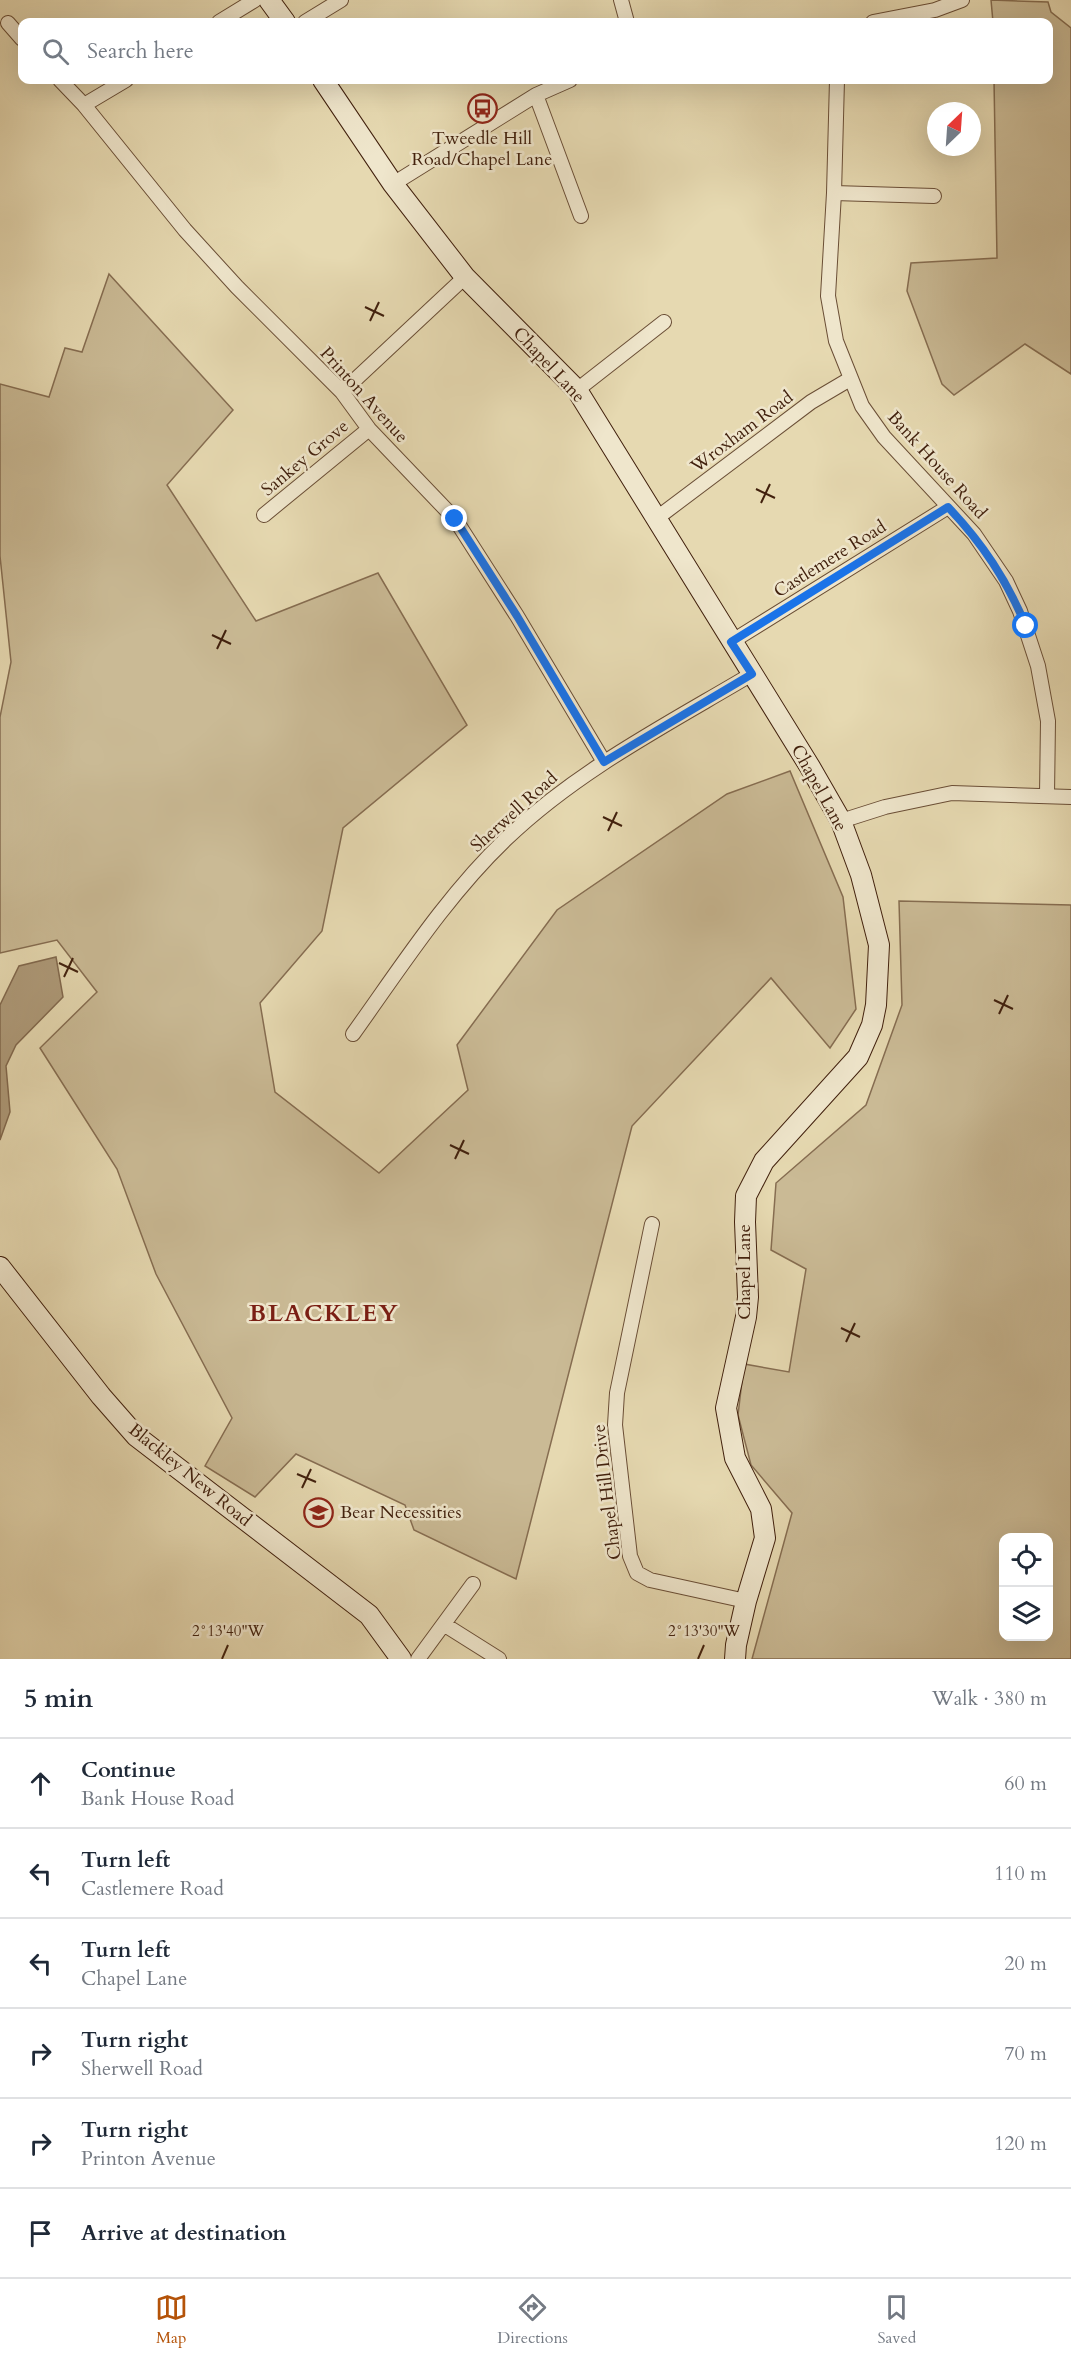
<!DOCTYPE html>
<html lang="en">
<head>
<meta charset="utf-8">
<style>
	body { margin:0; font-family:Cardo,serif; background:#f2f2f3; color:#1f2937 }
	.controls { position:absolute; right:18px; bottom:18px; display:grid; overflow:hidden; border-radius:12px; box-shadow:0 6px 24px #0002 }
	.controls button { width:54px; height:54px; display:grid; place-items:center; padding:0; border:0; border-bottom:2px solid #e0e1e3; background:#fff; color:#1f2937; font:30px sans-serif }
	.compass { position:absolute; left:927px; top:102px; width:54px; height:54px; border-radius:50%; background:#fff; box-shadow:0 6px 24px #0002; rotate:25deg }
	.stop { position:absolute; width:18px; height:18px; margin:-14px; border:4px solid #1a73e8; border-radius:50%; background:#fff }
	.stop.end { background:#1a73e8; border-color:#fff; box-shadow:0 2px 6px #0008 }
	.list { margin:0; padding:0; list-style:none }
	h2 { display:flex; justify-content:space-between; align-items:center; height:78px; margin:0; padding:0 24px; font-size:26px }
	h2 small { font-size:20px; font-weight:400; color:#747a83 }
	.list li { display:grid; grid-template-columns:39px 1fr auto; gap:18px; align-items:center; box-sizing:border-box; height:90px; padding:0 24px; border-top:2px solid #e0e1e3 }
	.list b { display:block; font-size:22px; white-space:nowrap }
	.list p { margin:0; font-size:20px; white-space:nowrap; color:#747a83 }
	.list em { font-size:20px; font-style:normal; color:#747a83 }
	.icon { flex:none; width:33px; height:33px; fill:none; stroke:currentColor; stroke-width:2; stroke-linecap:round; stroke-linejoin:round }
	.map { position:relative; flex:none; width:1071px; height:1659px; overflow:hidden }
	.search { position:absolute; background:#fff; box-shadow:0 6px 24px #0002; left:18px; right:18px; top:18px; height:66px; display:flex; align-items:center; gap:15px; box-sizing:border-box; padding:0 21px; border-radius:12px; color:#747a83; font-size:22px }
	.sheet { height:618px; background:#fff }
	nav { display:flex; justify-content:space-around; align-items:center; box-sizing:border-box; height:84px; border-top:2px solid #e0e1e3; background:#fff; font-size:16px; color:#747a83 }
	nav a { display:grid; justify-items:center; gap:3px }
	nav .on { color:#b45309 }
	.map>svg:first-child { display:block }
	.green { fill:#caba95; stroke:#866d51; stroke-width:1.5; fill-rule:evenodd }
	.water { fill:#ae9a79; stroke:#82694e; stroke-width:1.5 }
	.lines { fill:none; stroke-linecap:round; stroke-linejoin:round }
	.street-casing { stroke:#6a4e36; stroke-width:16 }
	.secondary-casing { stroke:#41200d; stroke-width:22 }
	.street { stroke:#efe6cc; stroke-width:14 }
	.secondary { stroke:#efe6cc; stroke-width:20 }
	.route { stroke:#1a73e8; stroke-width:8 }
	.ticks { fill:none; stroke:#41200d; stroke-width:2 }
	.labels { text-anchor:middle; dominant-baseline:central; stroke-width:5; stroke-linejoin:round; paint-order:stroke }
	.poi-label { font-size:18px; fill:#41200d; stroke:#efe6cc }
	.street-label { font-size:18px; fill:#41200d; stroke:#efe6cc }
	.district-label { font-size:24px; font-weight:bold; letter-spacing:1.5px; fill:#7a1f14; stroke:#efe6cc }
	.ticks-label { font-size:15px; text-anchor:middle; fill:#41200d; stroke:#efe6cc; stroke-width:5; stroke-linejoin:round; paint-order:stroke }
</style>
</head>
<body>
<div class="map">
<svg width="1071" height="1659" viewBox="0 0 1071 1659">
	<rect width="100%" height="100%" fill="#e6d9b1"/>
	<filter id="stains"><feTurbulence type="fractalNoise" baseFrequency=".00333" numOctaves="4"/><feColorMatrix values="0 0 0 0 .2 0 0 0 0 .09 0 0 0 0 .02 0 0 0 .5 -.17"/></filter>
	<radialGradient id="worn" r=".72"><stop offset=".6" stop-color="#630" stop-opacity="0"/><stop offset="1" stop-color="#630" stop-opacity=".3"/></radialGradient>
	<path class="green" d="M991 0 1048 2 1051 12 1071 28V374L1025 344 954 395 942 384 907 291 911 263 997 258 994 80H1048V22H993Z
		M109 274 233 410 167 485 256 621 378 573 467 725 343 828 322 931 260 1003 275 1092 379 1173 468 1090 457 1045 557 910 727 794 790 771 843 897 856 1009 830 1048 771 978 632 1126 516 1579 414 1530 405 1505 296 1454 255 1497 205 1466 232 1418 156 1274 117 1169 40 1048 97 992 57 940 0 953V717L11 662 0 556V384L49 397 65 348 82 352Z
		M899 901 1071 905V1659H752L792 1513 751 1465 738 1415 744 1364 789 1372 806 1269 771 1250 776 1183 866 1105 902 1005ZM1004 1538H1048V1636H1004Z"/>
	<path class="water" d="M56 957 63 997 16 1045 6 1066 10 1112 0 1140V1005L19 966Z"/>
	<g class="lines">
		<defs>
			<path id="street" d="M621 0 627 22
				M219 22 255 0
				M305 22 341 0
				M873 22 935 10 962 0
				M8 23 22 39
				M60 80 84 105 185 230 237 287 342 392 369 429 455 519 517 616 604 762
				M837 80 834 193 828 296 836 341 862 406 884 437 974 534 1006 581 1020 611 1038 666 1048 721 1047 795
				M536 95 581 216
				M84 105 126 80
				M393 184 536 95 570 80
				M834 193 934 196
				M577 390 664 322
				M342 392 465 277
				M264 515 369 429
				M657 518 811 402 850 379
				M731 642 948 507
				M841 821 885 807 952 793 1071 797
				M353 1034C401 967 447 895 507 838 578 770 668 724 752 674
				M652 1224 617 1393 615 1425 630 1556 637 1573 650 1580 746 1601
				M445 1625 499 1659
				M418 1659 473 1584"/>
			<path id="secondary" d="M269 0 285 22
				M323 80 393 184 465 277 577 390 810 767 841 821 861 875 879 945 876 1005 872 1025 858 1057 764 1161 746 1196 745 1222 748 1297 746 1317 726 1408 735 1458 761 1509 765 1538 746 1601 736 1645 735 1659
				M0 1267 101 1396 136 1436 369 1615 401 1659"/>
		</defs>
		<use href="#street" class="street-casing"/>
		<use href="#secondary" class="secondary-casing"/>
		<use href="#street" class="street"/>
		<use href="#secondary" class="secondary"/>
	</g>
	<g class="lines">
		<path class="route" d="M455 519 517 616 604 762 752 674 731 642 948 507C983 544 1006 579 1026 626"/>
	</g>
	<path class="ticks" d="M365 307 384 316M370 321 379 302M756 489 775 498M761 503 770 484M212 635 231 644M217 649 226 630M603 817 622 826M608 831 617 812M59 963 78 972M64 977 73 958M994 1000 1013 1009M999 1014 1008 995M450 1145 469 1154M455 1159 464 1140M841 1328 860 1337M846 1342 855 1323M297 1474 316 1482M302 1488 311 1469M222 1659 228 1645M698 1659 704 1645"/>
	<defs>
		<symbol id="bus-ring" viewBox="-11 -11 22 22"><circle r="9.5" fill="#efe6cc" stroke="#8f2418" stroke-width="1.5"/><path d="M-5-6H5V4H4V6H2V4H-2V6H-4V4H-5ZM-3.5-4V0h7V-4ZM-3.5 1.2v1.5H-2V1.2ZM2 1.2v1.5H3.5V1.2Z" fill="#8f2418"/></symbol>
		<symbol id="school-ring" viewBox="-11 -11 22 22"><circle r="9.5" fill="#efe6cc" stroke="#8f2418" stroke-width="1.5"/><path d="M0-5L7-2L0 1L-7-2ZM-4 1L0 2.5L4 1V4Q0 6-4 4Z" fill="#8f2418"/></symbol>
	</defs>
	<g fill-rule="evenodd">
		<use href="#bus-ring" x="466" y="92" width="33" height="33"/>
		<use href="#school-ring" x="302" y="1496" width="33" height="33"/>
	</g>
	<g class="labels">
		<g class="poi-label">
			<text x="482" y="138">Tweedle Hill<tspan x="482" dy="21">Road/Chapel Lane</tspan></text>
			<text x="340" y="1512" text-anchor="start">Bear Necessities</text>
		</g>
		<g class="street-label">
			<text transform="translate(549 365) rotate(47)">Chapel Lane</text>
			<text transform="translate(364 395) rotate(48)">Printon Avenue</text>
			<text transform="translate(742 432) rotate(-37)">Wroxham Road</text>
			<text transform="translate(305 458) rotate(-40)">Sankey Grove</text>
			<text transform="translate(937 465) rotate(48)">Bank House Road</text>
			<text transform="translate(830 559) rotate(-32)">Castlemere Road</text>
			<text transform="translate(819 788) rotate(61)">Chapel Lane</text>
			<text transform="translate(514 812) rotate(-42)">Sherwell Road</text>
			<text transform="translate(744 1272) rotate(-90)">Chapel Lane</text>
			<text transform="translate(190 1475) rotate(39)">Blackley New Road</text>
			<text transform="translate(607 1492) rotate(-97)">Chapel Hill Drive</text>
		</g>
		<g class="district-label">
			<text x="324" y="1313">BLACKLEY</text>
		</g>
	</g>
	<g class="ticks-label">
		<text x="228" y="1636">2°13'40"W</text>
		<text x="704" y="1636">2°13'30"W</text>
	</g>
	<rect width="100%" height="100%" filter="url(#stains)"/>
	<rect width="100%" height="100%" fill="url(#worn)"/>
</svg>
<div class="controls">
<button><svg class="icon" aria-label="locate" viewBox="0 0 24 24"><circle cx="12" cy="12" r="6"/><path d="M12 2v4M12 18v4M2 12h4M18 12h4"/></svg></button>
<button><svg class="icon" aria-label="layers" viewBox="0 0 24 24"><path d="M12 4l9 5-9 5-9-5zM3 14l9 5 9-5"/></svg></button>
</div>
<svg class="compass" viewBox="-18 -18 36 36"><path d="M0-13l5 13h-10z" fill="#e53935"/><path d="M0 13l5-13h-10z" fill="#747a83"/></svg>
<div class="stop" style="left:1026px;top:626px"></div>
<div class="stop end" style="left:455px;top:519px"></div>
<div class="search"><svg class="icon" aria-label="search" viewBox="0 0 24 24"><circle cx="10" cy="10" r="6"/><path d="M15 15l6 6"/></svg>Search here</div>
</div>
<section class="sheet">
<h2>5 min<small>Walk · 380 m</small></h2>
<ul class="list">
<li><svg class="icon" aria-label="ahead" viewBox="0 0 24 24"><path d="M12 20V5M6 11l6-6 6 6"/></svg><div><b>Continue</b><p>Bank House Road</p></div><em>60 m</em></li>
<li><svg class="icon" aria-label="left" viewBox="0 0 24 24"><path d="M17 20v-9H6M10 6l-5 5 5 5"/></svg><div><b>Turn left</b><p>Castlemere Road</p></div><em>110 m</em></li>
<li><svg class="icon" aria-label="left" viewBox="0 0 24 24"><path d="M17 20v-9H6M10 6l-5 5 5 5"/></svg><div><b>Turn left</b><p>Chapel Lane</p></div><em>20 m</em></li>
<li><svg class="icon" aria-label="right" viewBox="0 0 24 24"><path d="M7 20v-9h11M14 6l5 5-5 5"/></svg><div><b>Turn right</b><p>Sherwell Road</p></div><em>70 m</em></li>
<li><svg class="icon" aria-label="right" viewBox="0 0 24 24"><path d="M7 20v-9h11M14 6l5 5-5 5"/></svg><div><b>Turn right</b><p>Printon Avenue</p></div><em>120 m</em></li>
<li><svg class="icon" aria-label="arrive" viewBox="0 0 24 24"><path d="M6 21V4h12l-3 4 3 4H6"/></svg><div><b>Arrive at destination</b></div></li>
</ul>
</section>
<nav>
<a class="on"><svg class="icon" aria-label="map" viewBox="0 0 24 24"><path d="M3 6l6-2 6 2 6-2v14l-6 2-6-2-6 2zM9 4v14M15 6v14"/></svg>Map</a>
<a><svg class="icon" aria-label="directions" viewBox="0 0 24 24"><path d="M12 3l9 9-9 9-9-9zM9 14v-3h6M13 9l2 2-2 2"/></svg>Directions</a>
<a><svg class="icon" aria-label="saved" viewBox="0 0 24 24"><path d="M7 4h10v16l-5-4-5 4z"/></svg>Saved</a>
</nav>
</body>
</html>
